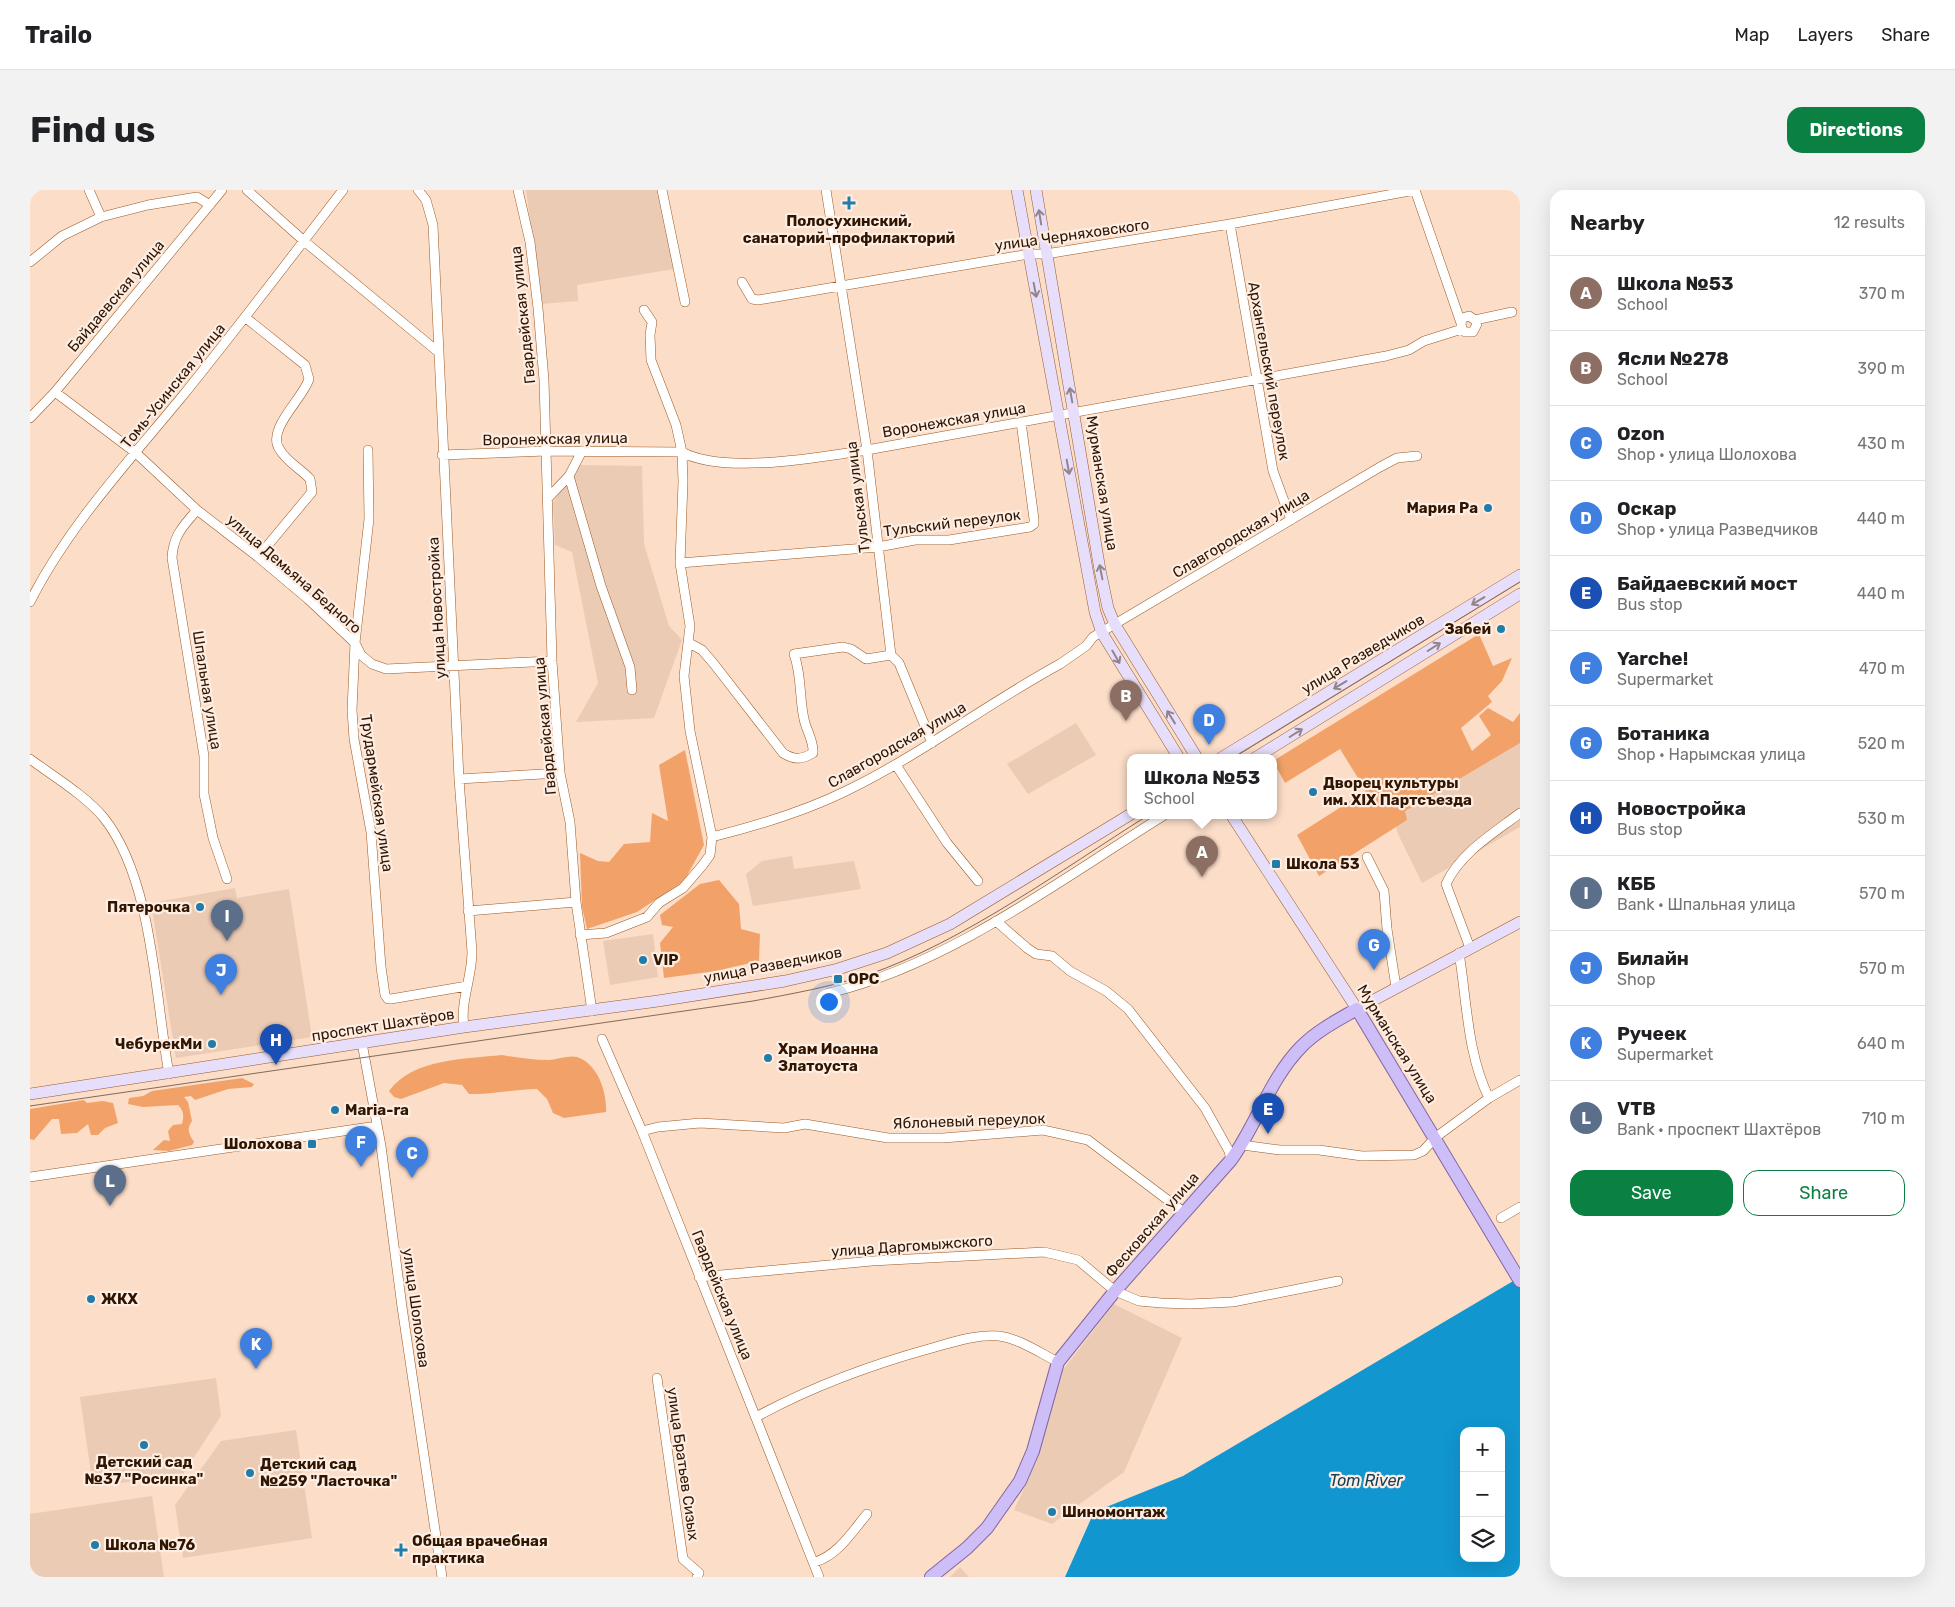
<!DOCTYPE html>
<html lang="en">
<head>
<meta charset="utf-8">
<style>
	body { margin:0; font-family:Rubik,sans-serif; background:#f2f2f2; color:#202124 }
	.controls { position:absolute; right:15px; bottom:15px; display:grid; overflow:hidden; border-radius:10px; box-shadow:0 5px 20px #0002 }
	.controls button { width:45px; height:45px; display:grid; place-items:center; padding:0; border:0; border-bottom:1px solid #e0e0e0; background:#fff; color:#202124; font:25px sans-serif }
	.you { position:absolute; left:798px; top:811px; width:18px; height:18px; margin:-12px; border:4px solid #fff; border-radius:50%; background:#1a73e8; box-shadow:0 0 0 8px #1a73e833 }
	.badge { display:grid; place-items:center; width:32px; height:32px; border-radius:50%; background:#0b8043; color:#fff; font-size:16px; font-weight:700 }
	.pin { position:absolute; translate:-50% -41px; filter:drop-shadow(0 1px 2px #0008) }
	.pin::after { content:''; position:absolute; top:26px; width:18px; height:15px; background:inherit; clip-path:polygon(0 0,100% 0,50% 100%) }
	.popup { position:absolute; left:1097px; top:564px; width:150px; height:65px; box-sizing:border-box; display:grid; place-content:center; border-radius:10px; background:#fff; filter:drop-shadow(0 1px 4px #0005); font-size:16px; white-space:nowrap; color:#757577 }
	.popup b { font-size:19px; color:#202124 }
	.popup::after { content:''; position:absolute; left:50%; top:100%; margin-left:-10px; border:10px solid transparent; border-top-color:#fff }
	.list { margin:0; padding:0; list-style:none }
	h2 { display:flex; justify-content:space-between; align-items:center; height:65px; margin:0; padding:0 20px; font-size:21px }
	h2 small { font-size:16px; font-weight:400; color:#757577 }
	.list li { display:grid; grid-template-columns:32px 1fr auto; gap:15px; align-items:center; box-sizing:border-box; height:75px; padding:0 20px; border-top:1px solid #e0e0e0 }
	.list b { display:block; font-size:19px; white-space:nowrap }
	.list p { margin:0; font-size:16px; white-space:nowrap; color:#757577 }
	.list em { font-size:16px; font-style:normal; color:#757577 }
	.actions { display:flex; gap:10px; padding:15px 20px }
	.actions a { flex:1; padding:11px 0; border:1px solid #0b8043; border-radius:15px; text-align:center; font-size:18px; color:#0b8043 }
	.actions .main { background:#0b8043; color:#fff }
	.icon { flex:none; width:28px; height:28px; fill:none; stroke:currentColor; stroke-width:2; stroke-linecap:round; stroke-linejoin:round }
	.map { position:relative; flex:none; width:1490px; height:1387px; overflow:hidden; border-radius:15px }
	header { display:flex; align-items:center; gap:30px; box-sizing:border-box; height:70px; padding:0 25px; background:#fff; border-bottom:1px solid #e0e0e0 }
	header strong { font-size:24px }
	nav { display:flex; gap:28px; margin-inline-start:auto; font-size:18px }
	.intro { display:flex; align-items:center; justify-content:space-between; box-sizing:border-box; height:120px; padding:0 30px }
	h1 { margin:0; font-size:35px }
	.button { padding:12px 22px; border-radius:15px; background:#0b8043; color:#fff; font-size:18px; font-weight:700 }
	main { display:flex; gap:30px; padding:0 30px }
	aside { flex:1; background:#fff; border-radius:15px; box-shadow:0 5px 20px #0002 }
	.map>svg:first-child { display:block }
	.built { fill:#eccbb5 }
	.green { fill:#f2a268 }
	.water { fill:#1196d0; fill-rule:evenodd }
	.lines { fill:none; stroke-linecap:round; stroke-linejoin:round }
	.street-casing { stroke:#9b5a25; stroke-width:10 }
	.secondary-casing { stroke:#9b5a25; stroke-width:12 }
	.primary-casing { stroke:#81669e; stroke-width:14 }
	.street { stroke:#fff; stroke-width:9 }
	.secondary { stroke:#e6defb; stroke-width:11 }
	.primary { stroke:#cebef8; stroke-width:12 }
	.tram { stroke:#866a55; stroke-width:1 }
	.oneway { stroke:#94848a }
	.poi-dot { fill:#207ca9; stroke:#fdede3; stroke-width:2 }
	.labels { text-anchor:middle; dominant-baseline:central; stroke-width:4.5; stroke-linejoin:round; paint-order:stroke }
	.poi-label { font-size:15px; font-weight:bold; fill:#301501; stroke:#fdede3; text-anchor:start }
	.street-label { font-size:15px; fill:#301501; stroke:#fdede3 }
	.water-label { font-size:16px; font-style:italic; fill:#114159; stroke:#fdede3 }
</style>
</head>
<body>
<header>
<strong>Trailo</strong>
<nav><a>Map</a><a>Layers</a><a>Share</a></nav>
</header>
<div class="intro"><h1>Find us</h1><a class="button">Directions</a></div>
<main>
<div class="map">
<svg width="1490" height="1387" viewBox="0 0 1490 1387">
	<rect width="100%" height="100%" fill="#fbddc8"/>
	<path class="built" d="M496 0H633L644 79 547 95 548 111 511 114Z
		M547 275 612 276 614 354 639 436 652 450 624 528 546 532 568 493 542 362 525 355 523 313Z
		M1046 533 1066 565 998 604 977 574Z
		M1490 548V637L1392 693 1368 644 1363 627Z
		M762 666 764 679 824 671 831 699 723 716 716 684 732 671Z
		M205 698 207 708 259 699 282 847 146 868 121 713Z
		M623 744 628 787 580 795 573 751Z
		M1084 1114 1152 1148 1094 1282 1022 1334 984 1320 999 1288 1032 1181Z
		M186 1188 191 1226 153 1284 63 1297 50 1207Z
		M266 1240 282 1348 153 1368 145 1315 191 1251Z
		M122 1306 134 1387H0V1324Z
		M930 1377 939 1387H920Z"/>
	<path class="green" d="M1449 444 1463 476 1482 468 1472 491 1458 506 1462 512 1431 538 1442 561 1461 545 1449 526 1458 518 1483 532 1490 523V553L1375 621 1377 630 1289 686 1267 645 1336 601 1310 559 1255 593 1243 571Z
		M655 560 674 655 654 691 607 722 557 739 552 717 550 663 568 671 579 672 594 654 620 652 622 623 638 631 629 575Z
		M689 690 709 714 711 739 730 744 729 771 686 781 634 788 630 753 643 737 632 735 630 725 670 694Z
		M472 865C488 868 503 870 519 870 528 869 539 865 547 867 568 874 577 902 576 922L534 928 523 923 517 909 507 899C484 899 462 905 439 904L432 895 414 893 371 909 364 907 359 901C383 868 436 869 472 865Z
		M212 888 224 894 222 897 198 899 165 910 161 906 154 907 158 912 162 931C156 940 159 944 164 952L162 955 139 961 123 960 134 950 140 951 138 941 143 935 152 934C154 926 154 921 148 915L113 917 98 914 99 908 113 906 122 901Z
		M54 910 57 913 73 911 83 913 88 933 75 938 68 945H61L58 934 47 943 31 944 29 929H22L4 950 0 949V919Z"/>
	<path class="water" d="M1490 1087V1387H1035L1064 1322 1153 1286ZM1434 1241H1471V1368H1434Z"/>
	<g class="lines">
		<defs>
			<path id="street" d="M59 0 71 27
				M217 0 274 51 407 161
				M388 0 396 10 403 35 429 589 442 762C442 788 430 811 434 837
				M488 0 500 52 508 118 514 190 522 471 530 583 540 632 546 712 562 821
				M632 0 655 112
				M796 0 837 260 861 465 869 473 902 553
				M1385 0 1431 133
				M1200 34 1243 281 1261 330
				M0 72 32 46 71 27 118 15 167 7 180 15
				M712 92 722 109 728 110 999 64H1016L1200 34 1385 0
				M216 128 275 175 279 189C273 209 235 240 250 260 257 272 271 279 280 289L282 302 228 367
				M1445 130 1482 122
				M25 202 106 263 167 320 228 367 278 409 325 453 331 465 342 474 356 479 522 471
				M0 228 25 202 192 0
				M338 260 339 329 325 453 322 520 324 549 341 642 351 777 355 805 358 809H361L437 796
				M412 265 516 261 652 262C694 285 790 267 837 260L1356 166 1379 160 1394 151 1432 139 1435 142H1443L1447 134 1445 130 1439 126 1433 128 1431 133 1432 139
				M539 286 571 396 600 477 602 500
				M518 308 539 286 552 261
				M167 320C153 336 143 346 142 368L174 566V604L183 648 197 689
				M650 373 848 357 885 350H919L1000 337 1004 334V329L991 232
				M0 412C37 338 98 272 150 209 206 140 259 70 313 0
				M659 453 672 460 684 474 753 563C764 570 771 570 783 563 784 551 776 540 774 529 769 507 772 486 764 464L813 457 821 459 836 469 861 465
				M0 569C23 586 56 606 74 628 123 690 125 807 139 884
				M866 575 917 653 948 691
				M429 589 530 583
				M682 647C726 636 778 620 818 600 892 564 958 513 1030 474L1056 456 1063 447 1350 277 1367 268 1387 266
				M1337 667 1354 701 1357 739 1366 797
				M438 721 546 712
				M966 731 997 758 1006 764 1022 766 1040 781 1076 801 1098 819 1175 918 1199 961 1201 970
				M550 745 576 743 617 727 629 713 653 698 672 676 680 665 682 647 660 541 654 486 660 436 650 373 653 292 652 262 646 235 621 170 620 145 622 132 614 120
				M1440 758 1416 694C1430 663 1464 643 1490 623
				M1429 763C1437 811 1437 864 1459 908
				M799 803C918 775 1030 690 1133 626
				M572 849 612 941 789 1387
				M332 853 351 956 372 1117 412 1387
				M612 941 628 937 670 933 754 938 775 934 858 948H913L1013 940 1058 950 1155 1023
				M1212 955 1250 960H1289L1332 966 1384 965 1393 961 1406 947 1459 908 1490 890
				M0 987 347 936
				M1471 1028 1490 1017
				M669 1087 842 1071 1014 1062 1048 1070 1085 1101 1109 1111 1131 1113 1160 1114 1203 1112 1308 1091
				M627 1188 653 1369 669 1383 667 1387
				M726 1227C783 1196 840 1175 902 1158 923 1152 947 1144 969 1146 990 1149 1010 1163 1028 1172
				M785 1372C808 1365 822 1342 837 1324"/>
			<path id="secondary" d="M987 0 1065 422 1072 443 1149 568
				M1006 0 1070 380 1078 418 1085 435 1167 568
				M1191 568 1490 385
				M1225 568 1490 404
				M1202 626 1327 819 1490 732
				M0 904 434 837 628 811 755 791 808 779 857 763 920 734 1101 624"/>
			<path id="primary" d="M901 1387 937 1358 957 1338 990 1291 1003 1261 1028 1172 1085 1101 1201 970C1227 934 1240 888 1272 856 1288 840 1308 830 1327 819L1490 1091"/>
		</defs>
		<use href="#street" class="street-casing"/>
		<use href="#secondary" class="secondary-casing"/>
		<use href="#primary" class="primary-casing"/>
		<use href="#street" class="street"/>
		<use href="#secondary" class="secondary"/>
		<use href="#primary" class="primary"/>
		<path class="tram" d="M1203 568 1490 392
			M0 916 723 811C761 804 800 797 837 785 933 752 1031 680 1117 626"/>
	</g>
	<defs><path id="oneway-shaft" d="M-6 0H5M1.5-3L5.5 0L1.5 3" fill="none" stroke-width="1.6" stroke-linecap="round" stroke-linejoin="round" transform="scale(1.25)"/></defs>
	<g class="oneway">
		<use href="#oneway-shaft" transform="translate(1010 27) rotate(-99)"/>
		<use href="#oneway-shaft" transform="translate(1005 100) rotate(79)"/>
		<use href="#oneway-shaft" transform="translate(1041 205) rotate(-100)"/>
		<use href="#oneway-shaft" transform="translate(1038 277) rotate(80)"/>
		<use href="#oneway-shaft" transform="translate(1071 382) rotate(-101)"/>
		<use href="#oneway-shaft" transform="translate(1448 411) rotate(149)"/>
		<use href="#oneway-shaft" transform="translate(1404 457) rotate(-32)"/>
		<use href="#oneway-shaft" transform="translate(1086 467) rotate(60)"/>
		<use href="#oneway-shaft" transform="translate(1310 495) rotate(149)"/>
		<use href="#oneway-shaft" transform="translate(1141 527) rotate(-122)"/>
		<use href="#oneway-shaft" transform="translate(1266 543) rotate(-32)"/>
	</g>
	<g class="poi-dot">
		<path d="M816.5 5.5h5v5h5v5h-5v5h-5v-5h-5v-5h5z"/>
		<circle cx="1458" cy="318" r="5"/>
		<circle cx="1471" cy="439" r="5"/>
		<circle cx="1283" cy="602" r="5"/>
		<rect x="1241" y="669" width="10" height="10" rx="2.5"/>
		<circle cx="170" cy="717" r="5"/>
		<circle cx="613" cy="770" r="5"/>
		<rect x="803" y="784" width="10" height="10" rx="2.5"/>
		<circle cx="182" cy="854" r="5"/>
		<circle cx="738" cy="868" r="5"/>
		<circle cx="305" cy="920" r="5"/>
		<rect x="277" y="949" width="10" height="10" rx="2.5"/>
		<circle cx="61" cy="1109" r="5"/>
		<circle cx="114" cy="1255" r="5"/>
		<circle cx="220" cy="1283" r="5"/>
		<circle cx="1022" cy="1322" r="5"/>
		<circle cx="65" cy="1355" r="5"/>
		<path d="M368.5 1352.5h5v5h5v5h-5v5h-5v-5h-5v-5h5z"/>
	</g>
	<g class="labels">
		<g class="poi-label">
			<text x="819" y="31" text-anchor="middle">Полосухинский,<tspan x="819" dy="17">санаторий-профилакторий</tspan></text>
			<text x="1448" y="318" text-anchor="end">Мария Ра</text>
			<text x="1461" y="439" text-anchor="end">Забей</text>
			<text x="1293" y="593">Дворец культуры<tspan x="1293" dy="17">им. XIX Партсъезда</tspan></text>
			<text x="1256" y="674">Школа 53</text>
			<text x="160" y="717" text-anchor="end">Пятерочка</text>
			<text x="623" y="770">VIP</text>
			<text x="818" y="789">ОРС</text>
			<text x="172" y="854" text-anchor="end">ЧебурекМи</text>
			<text x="748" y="859">Храм Иоанна<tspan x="748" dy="17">Златоуста</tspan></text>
			<text x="315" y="920">Maria-ra</text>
			<text x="272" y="954" text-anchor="end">Шолохова</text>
			<text x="71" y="1109">ЖКХ</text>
			<text x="114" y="1272" text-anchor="middle">Детский сад<tspan x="114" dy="17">№37 "Росинка"</tspan></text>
			<text x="230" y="1274">Детский сад<tspan x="230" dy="17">№259 "Ласточка"</tspan></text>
			<text x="1032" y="1322">Шиномонтаж</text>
			<text x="382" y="1351">Общая врачебная<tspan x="382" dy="17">практика</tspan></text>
			<text x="75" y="1355">Школа №76</text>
		</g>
		<g class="street-label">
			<text transform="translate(1042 45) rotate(-8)">улица Черняховского</text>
			<text transform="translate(86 106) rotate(-50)">Байдаевская улица</text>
			<text transform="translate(493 125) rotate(-96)">Гвардейская улица</text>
			<text transform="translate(1239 181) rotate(80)">Архангельский переулок</text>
			<text transform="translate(143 196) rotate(-51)">Томь-Усинская улица</text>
			<text transform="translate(924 230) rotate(-10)">Воронежская улица</text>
			<text transform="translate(525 249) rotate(-1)">Воронежская улица</text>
			<text transform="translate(1072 293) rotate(81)">Мурманская улица</text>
			<text transform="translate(828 307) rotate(-97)">Тульская улица</text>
			<text transform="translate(922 333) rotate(-7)">Тульский переулок</text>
			<text transform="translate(1211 344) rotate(-31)">Славгородская улица</text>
			<text transform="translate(264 384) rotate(41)">улица Демьяна Бедного</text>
			<text transform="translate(407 418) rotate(-93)">улица Новостройка</text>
			<text transform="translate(1333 464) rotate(-31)">улица Разведчиков</text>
			<text transform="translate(177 500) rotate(81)">Шпальная улица</text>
			<text transform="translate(515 536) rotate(-95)">Гвардейская улица</text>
			<text transform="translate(867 555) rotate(-30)">Славгородская улица</text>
			<text transform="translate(347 603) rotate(82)">Трудармейская улица</text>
			<text transform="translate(743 775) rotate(-11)">улица Разведчиков</text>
			<text transform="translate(353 835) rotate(-9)">проспект Шахтёров</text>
			<text transform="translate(1367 854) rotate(58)">Мурманская улица</text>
			<text transform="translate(939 931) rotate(-2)">Яблоневый переулок</text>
			<text transform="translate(1122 1035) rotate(-49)">Фесковская улица</text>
			<text transform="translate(882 1056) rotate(-4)">улица Даргомыжского</text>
			<text transform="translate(692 1105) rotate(68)">Гвардейская улица</text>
			<text transform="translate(386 1118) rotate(82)">улица Шолохова</text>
			<text transform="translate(653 1274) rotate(82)">улица Братьев Сизых</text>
		</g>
		<g class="water-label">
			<text x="1336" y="1290">Tom River</text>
		</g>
	</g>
</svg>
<div class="controls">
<button>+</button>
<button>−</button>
<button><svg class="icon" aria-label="layers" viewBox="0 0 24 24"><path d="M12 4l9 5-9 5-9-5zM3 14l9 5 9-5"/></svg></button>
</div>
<div class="you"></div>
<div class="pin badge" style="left:1172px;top:687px;background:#8d6e63">A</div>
<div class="popup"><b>Школа №53</b>School</div>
<div class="pin badge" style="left:1096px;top:531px;background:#8d6e63">B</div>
<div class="pin badge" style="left:382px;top:988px;background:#3f7fe0">C</div>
<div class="pin badge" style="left:1179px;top:555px;background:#3f7fe0">D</div>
<div class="pin badge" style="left:1238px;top:944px;background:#1a4fb4">E</div>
<div class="pin badge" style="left:331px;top:977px;background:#3f7fe0">F</div>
<div class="pin badge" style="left:1344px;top:780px;background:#3f7fe0">G</div>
<div class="pin badge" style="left:246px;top:875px;background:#1a4fb4">H</div>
<div class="pin badge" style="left:197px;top:751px;background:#5c6f8a">I</div>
<div class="pin badge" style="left:191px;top:805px;background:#3f7fe0">J</div>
<div class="pin badge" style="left:226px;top:1179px;background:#3f7fe0">K</div>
<div class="pin badge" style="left:80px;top:1016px;background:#5c6f8a">L</div>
</div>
<aside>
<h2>Nearby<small>12 results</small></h2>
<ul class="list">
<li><span class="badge" style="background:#8d6e63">A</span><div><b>Школа №53</b><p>School</p></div><em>370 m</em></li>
<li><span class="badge" style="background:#8d6e63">B</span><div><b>Ясли №278</b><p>School</p></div><em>390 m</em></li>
<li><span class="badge" style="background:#3f7fe0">C</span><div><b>Ozon</b><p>Shop · улица Шолохова</p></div><em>430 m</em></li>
<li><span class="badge" style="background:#3f7fe0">D</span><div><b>Оскар</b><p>Shop · улица Разведчиков</p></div><em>440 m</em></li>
<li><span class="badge" style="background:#1a4fb4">E</span><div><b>Байдаевский мост</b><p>Bus stop</p></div><em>440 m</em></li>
<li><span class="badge" style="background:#3f7fe0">F</span><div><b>Yarche!</b><p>Supermarket</p></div><em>470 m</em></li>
<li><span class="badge" style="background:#3f7fe0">G</span><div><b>Ботаника</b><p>Shop · Нарымская улица</p></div><em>520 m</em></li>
<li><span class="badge" style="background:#1a4fb4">H</span><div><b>Новостройка</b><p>Bus stop</p></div><em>530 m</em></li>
<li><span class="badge" style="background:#5c6f8a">I</span><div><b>КББ</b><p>Bank · Шпальная улица</p></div><em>570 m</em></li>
<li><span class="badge" style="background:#3f7fe0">J</span><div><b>Билайн</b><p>Shop</p></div><em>570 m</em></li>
<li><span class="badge" style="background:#3f7fe0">K</span><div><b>Ручеек</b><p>Supermarket</p></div><em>640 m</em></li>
<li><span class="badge" style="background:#5c6f8a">L</span><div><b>VTB</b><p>Bank · проспект Шахтёров</p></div><em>710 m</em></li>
</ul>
<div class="actions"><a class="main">Save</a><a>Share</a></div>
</aside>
</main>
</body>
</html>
